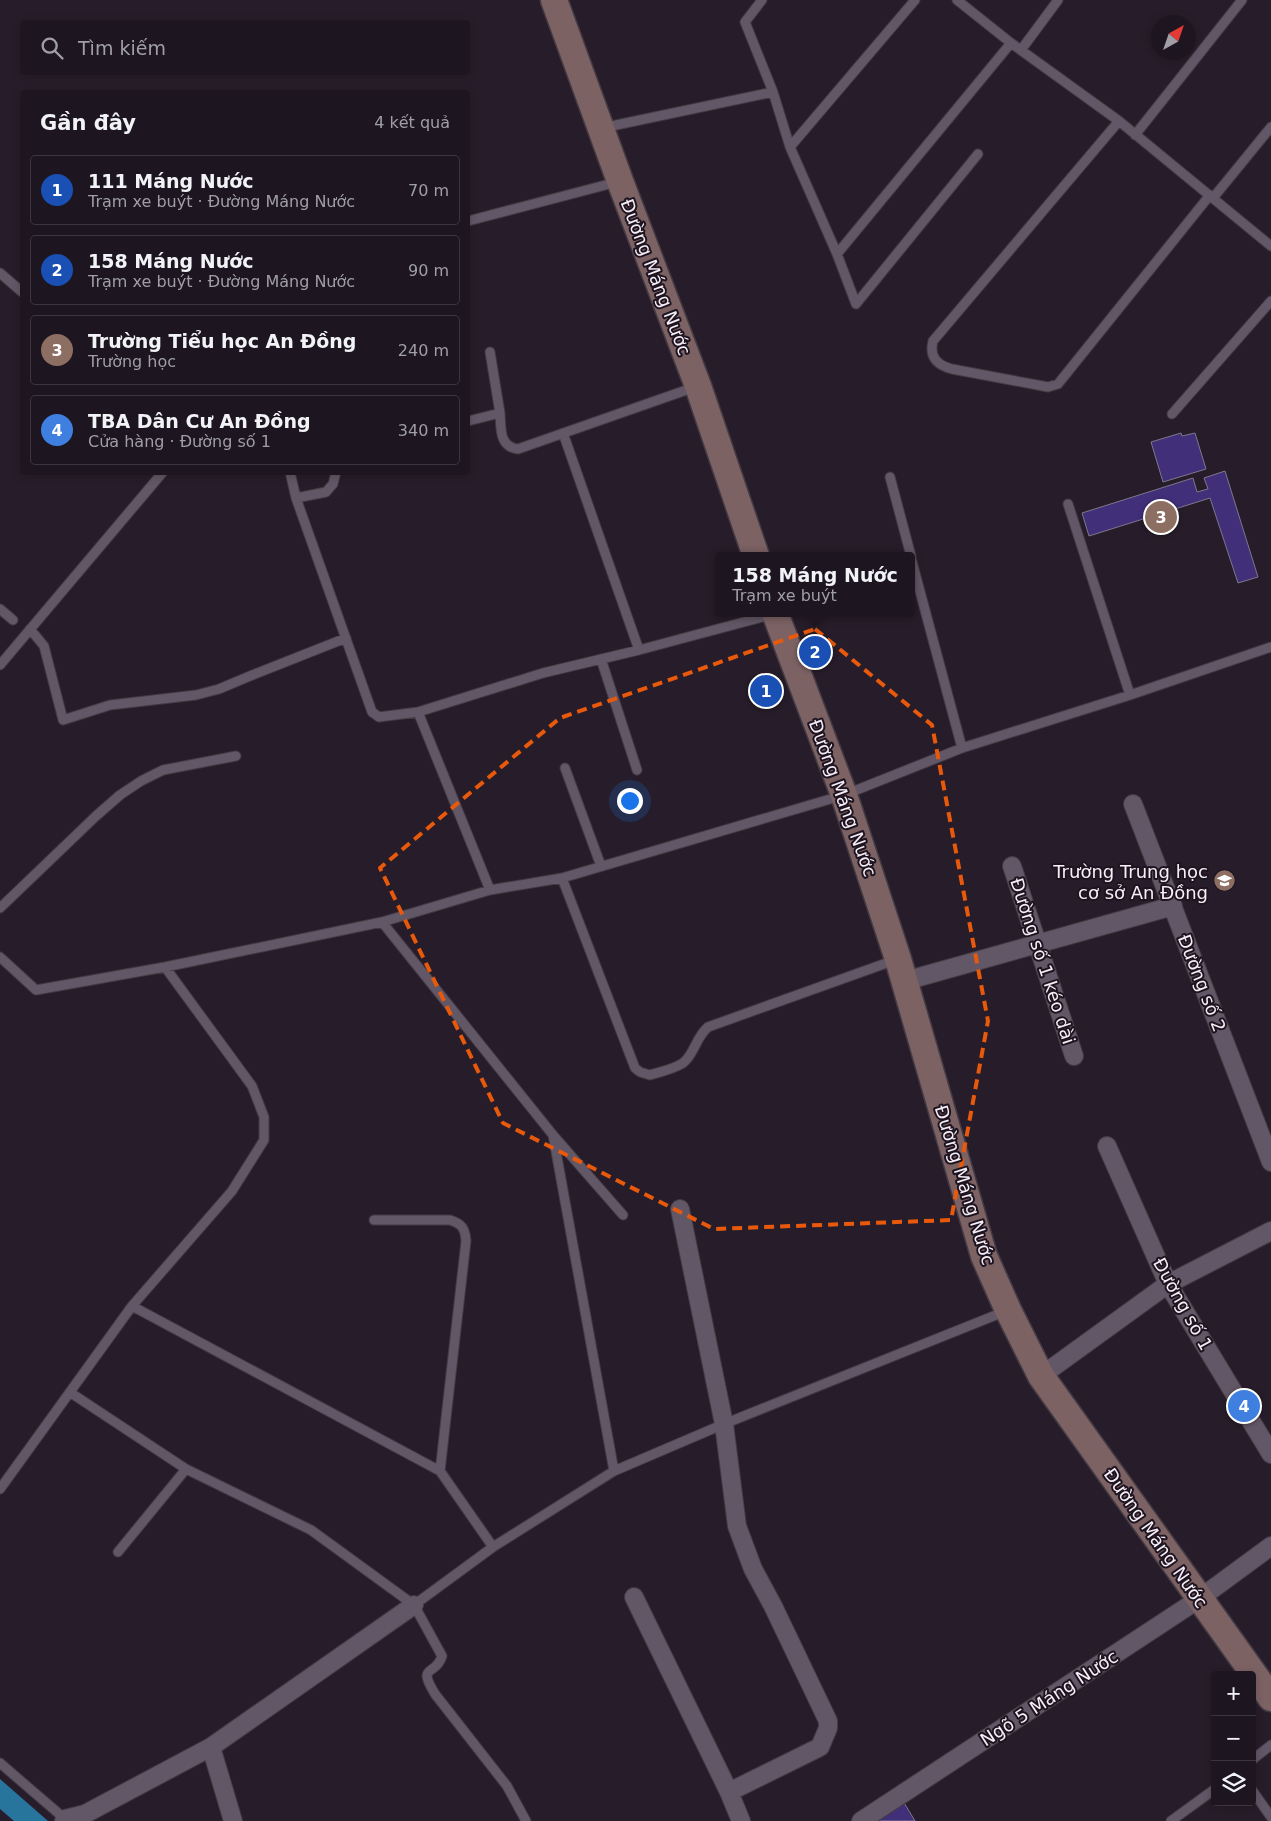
<!DOCTYPE html>
<html lang="vi">
<head>
<meta charset="utf-8">
<style>
	body { margin:0; font-family:"DejaVu Sans",sans-serif; background:#2a232d; color:#f1f3f6 }
	.controls { position:absolute; right:15px; bottom:15px; display:grid; overflow:hidden; border-radius:5px; box-shadow:0 2px 8px #0003 }
	.controls button { width:45px; height:45px; display:grid; place-items:center; padding:0; border:0; border-bottom:1px solid #3b353e; background:#1d1620; color:#f1f3f6; font:25px sans-serif }
	.compass { position:absolute; left:1151px; top:15px; width:45px; height:45px; border-radius:50%; background:#1d1620; box-shadow:0 2px 8px #0003; rotate:40deg }
	.you { position:absolute; left:629px; top:800px; width:18px; height:18px; margin:-12px; border:4px solid #fff; border-radius:50%; background:#1a73e8; box-shadow:0 0 0 8px #1a73e833 }
	.badge { display:grid; place-items:center; width:32px; height:32px; border-radius:50%; background:#db2777; color:#fff; font-size:16px; font-weight:700 }
	.pin { position:absolute; translate:-50% -50%; border:2px solid #fff; box-shadow:0 1px 5px #0006 }
	.popup { position:absolute; left:715px; top:552px; width:200px; height:65px; box-sizing:border-box; display:grid; place-content:center; border-radius:5px; background:#1d1620; filter:drop-shadow(0 1px 4px #0005); font-size:16px; white-space:nowrap; color:#a09fa5 }
	.popup b { font-size:19px; color:#f1f3f6 }
	.popup::after { content:''; position:absolute; left:50%; top:100%; margin-left:-10px; border:10px solid transparent; border-top-color:#1d1620 }
	.list { margin:0; padding:0; list-style:none }
	h2 { display:flex; justify-content:space-between; align-items:center; height:65px; margin:0; padding:0 20px; font-size:21px }
	h2 small { font-size:16px; font-weight:400; color:#a09fa5 }
	.list li { display:grid; grid-template-columns:32px 1fr auto; gap:15px; align-items:center; box-sizing:border-box; height:70px; margin:0 10px 10px; padding:0 10px; border:1px solid #3b353e; border-radius:5px }
	.list b { display:block; font-size:19px; white-space:nowrap }
	.list p { margin:0; font-size:16px; white-space:nowrap; color:#a09fa5 }
	.list em { font-size:16px; font-style:normal; color:#a09fa5 }
	.icon { flex:none; width:28px; height:28px; fill:none; stroke:currentColor; stroke-width:2; stroke-linecap:round; stroke-linejoin:round }
	.map { position:relative; flex:none; width:1271px; height:1821px; overflow:hidden }
	.search { position:absolute; background:#1d1620; box-shadow:0 2px 8px #0003; left:20px; top:20px; width:450px; height:55px; display:flex; align-items:center; gap:12px; box-sizing:border-box; padding:0 18px; border-radius:5px; color:#a09fa5; font-size:19px }
	.panel { position:absolute; background:#1d1620; box-shadow:0 2px 8px #0003; left:20px; top:90px; width:450px; height:385px; border-radius:5px }
	.map>svg:first-child { display:block }
	.water { fill:#27749d }
	.building { fill:#422f7a; stroke:#7b798b }
	.lines { fill:none; stroke-linecap:round; stroke-linejoin:round }
	.lane-casing { stroke:#433a44; stroke-width:11 }
	.street-casing { stroke:#433a44; stroke-width:20 }
	.secondary-casing { stroke:#433a44; stroke-width:29 }
	.lane { stroke:#625766; stroke-width:9 }
	.street { stroke:#625766; stroke-width:18 }
	.secondary { stroke:#7d6264; stroke-width:26 }
	.marked { fill:none; stroke:#e8590c; stroke-width:4; stroke-dasharray:10 6; stroke-linejoin:round }
	.labels { text-anchor:middle; dominant-baseline:central; stroke-width:4; stroke-linejoin:round; paint-order:stroke }
	.street-label { font-size:18px; fill:#f6eef7; stroke:#1d1420 }
	.poi-label { font-size:18px; fill:#f6eef7; stroke:#1d1420; text-anchor:end }
</style>
</head>
<body>
<div class="map">
<svg width="1271" height="1821" viewBox="0 0 1271 1821">
	<rect width="100%" height="100%" fill="#271d2a"/>
	<path class="water" d="M0 1779 48 1821H14L0 1809Z"/>
	<path class="building" d="M1181 433 1182 436 1195 433 1206 469 1163 482 1151 442Z
		M1225 471 1258 577 1238 583 1210 498 1089 536 1082 513 1193 478 1197 492 1208 489 1204 478Z
		M903 1801 915 1821H872Z"/>
	<g class="lines">
		<defs>
			<path id="lane" d="M762 0 745 22 773 92 790 147 837 254 856 304 978 154
				M957 0 1011 43 1119 121 1271 246
				M1021 50 1058 0
				M1119 121 933 341C929 357 937 365 952 369L1048 387 1058 384 1210 195
				M602 128 773 92
				M1135 135 1242 0
				M790 147 915 0
				M1213 198 1271 127
				M468 221 617 182
				M837 254 1011 43
				M0 273 22 292
				M490 352 500 413
				M1172 414 1271 301
				M468 421 500 413C501 428 499 447 518 449L695 387
				M563 433 639 650
				M290 472 296 498 372 712 379 717 418 712
				M890 477 911 556
				M296 498 326 492 333 484 336 472
				M1068 504 1130 695
				M911 558 962 748
				M0 609 13 620
				M30 629 44 646 63 720 110 705 196 695 219 689 250 676 346 638
				M601 659 637 770
				M0 665 163 472
				M565 768 601 866
				M562 878 635 1068 640 1072 650 1075C660 1072 674 1069 683 1063 694 1055 696 1037 708 1027L895 960
				M490 890 418 712 543 673 639 650 774 614
				M0 908 96 816 120 795 141 781 163 770 236 756
				M382 922 553 1135 614 1471
				M0 957 36 990 165 967 382 922 490 890 562 878 844 795 962 748 1130 695 1271 647
				M553 1135 623 1215
				M374 1220H450C462 1224 465 1228 466 1241L440 1471
				M132 1306 440 1471 493 1547
				M71 1393 186 1469 311 1530 414 1605 442 1656C436 1677 416 1663 435 1694L507 1786 526 1821
				M0 1489 132 1306 232 1191 264 1140V1117L252 1086 165 967
				M118 1552 186 1469
				M414 1605 493 1547 614 1471 724 1424 1006 1311
				M1252 1760 1271 1745
				M0 1763 65 1819
				M1252 1790 1271 1817
				M1171 1821 1215 1789"/>
			<path id="street" d="M1133 804 1271 1162
				M1012 866 1074 1056
				M905 981 1173 906
				M1107 1146 1168 1284 1271 1454
				M680 1209 724 1424 737 1526 753 1569 773 1606 828 1721V1728L820 1747 729 1792
				M1041 1376 1168 1284 1271 1231
				M634 1597 729 1792 741 1821
				M211 1747 233 1821
				M64 1821 65 1819 85 1814 211 1747 414 1605
				M861 1821 1199 1599 1271 1546"/>
			<path id="secondary" d="M554 0 620 181 698 386 756 556
				M775 613 844 795 898 959 984 1256 1008 1310 1041 1376 1271 1698"/>
		</defs>
		<use href="#lane" class="lane-casing"/>
		<use href="#street" class="street-casing"/>
		<use href="#secondary" class="secondary-casing"/>
		<use href="#lane" class="lane"/>
		<use href="#street" class="street"/>
		<use href="#secondary" class="secondary"/>
	</g>
	<path class="marked" d="M815 629 932 725 988 1021 951 1220 714 1229 503 1123 380 868 560 718Z"/>
	<defs>
		<symbol id="school-disc" viewBox="-11 -11 22 22"><circle r="9.5" fill="#8d6e63" stroke="#1d1420"/><path d="M0-5L7-2L0 1L-7-2ZM-4 1L0 2.5L4 1V4Q0 6-4 4Z" fill="#fff"/></symbol>
	</defs>
	<g fill-rule="evenodd">
		<use href="#school-disc" x="1212" y="868" width="25" height="25"/>
	</g>
	<g class="labels">
		<g class="street-label">
			<text transform="translate(656 277) rotate(69)">Đường Máng Nước</text>
			<text transform="translate(843 798) rotate(70)">Đường Máng Nước</text>
			<text transform="translate(1043 961) rotate(72)">Đường số 1 kéo dài</text>
			<text transform="translate(1202 983) rotate(69)">Đường số 2</text>
			<text transform="translate(965 1185) rotate(73)">Đường Máng Nước</text>
			<text transform="translate(1183 1304) rotate(61)">Đường số 1</text>
			<text transform="translate(1156 1538) rotate(55)">Đường Máng Nước</text>
			<text transform="translate(1049 1698) rotate(-33)">Ngõ 5 Máng Nước</text>
		</g>
		<g class="poi-label">
			<text x="1208" y="871">Trường Trung học<tspan x="1208" dy="21">cơ sở An Đồng</tspan></text>
		</g>
	</g>
</svg>
<div class="controls">
<button>+</button>
<button>−</button>
<button><svg class="icon" aria-label="layers" viewBox="0 0 24 24"><path d="M12 4l9 5-9 5-9-5zM3 14l9 5 9-5"/></svg></button>
</div>
<svg class="compass" viewBox="-18 -18 36 36"><path d="M0-13l5 13h-10z" fill="#e53935"/><path d="M0 13l5-13h-10z" fill="#a09fa5"/></svg>
<div class="you"></div>
<div class="pin badge" style="left:766px;top:691px;background:#1a4fb4">1</div>
<div class="pin badge" style="left:815px;top:652px;background:#1a4fb4">2</div>
<div class="popup"><b>158 Máng Nước</b>Trạm xe buýt</div>
<div class="pin badge" style="left:1161px;top:517px;background:#8d6e63">3</div>
<div class="pin badge" style="left:1244px;top:1406px;background:#3f7fe0">4</div>
<div class="search"><svg class="icon" aria-label="search" viewBox="0 0 24 24"><circle cx="10" cy="10" r="6"/><path d="M15 15l6 6"/></svg>Tìm kiếm</div>
<section class="panel">
<h2>Gần đây<small>4 kết quả</small></h2>
<ul class="list">
<li><span class="badge" style="background:#1a4fb4">1</span><div><b>111 Máng Nước</b><p>Trạm xe buýt · Đường Máng Nước</p></div><em>70 m</em></li>
<li><span class="badge" style="background:#1a4fb4">2</span><div><b>158 Máng Nước</b><p>Trạm xe buýt · Đường Máng Nước</p></div><em>90 m</em></li>
<li><span class="badge" style="background:#8d6e63">3</span><div><b>Trường Tiểu học An Đồng</b><p>Trường học</p></div><em>240 m</em></li>
<li><span class="badge" style="background:#3f7fe0">4</span><div><b>TBA Dân Cư An Đồng</b><p>Cửa hàng · Đường số 1</p></div><em>340 m</em></li>
</ul>
</section>
</div>
</body>
</html>
